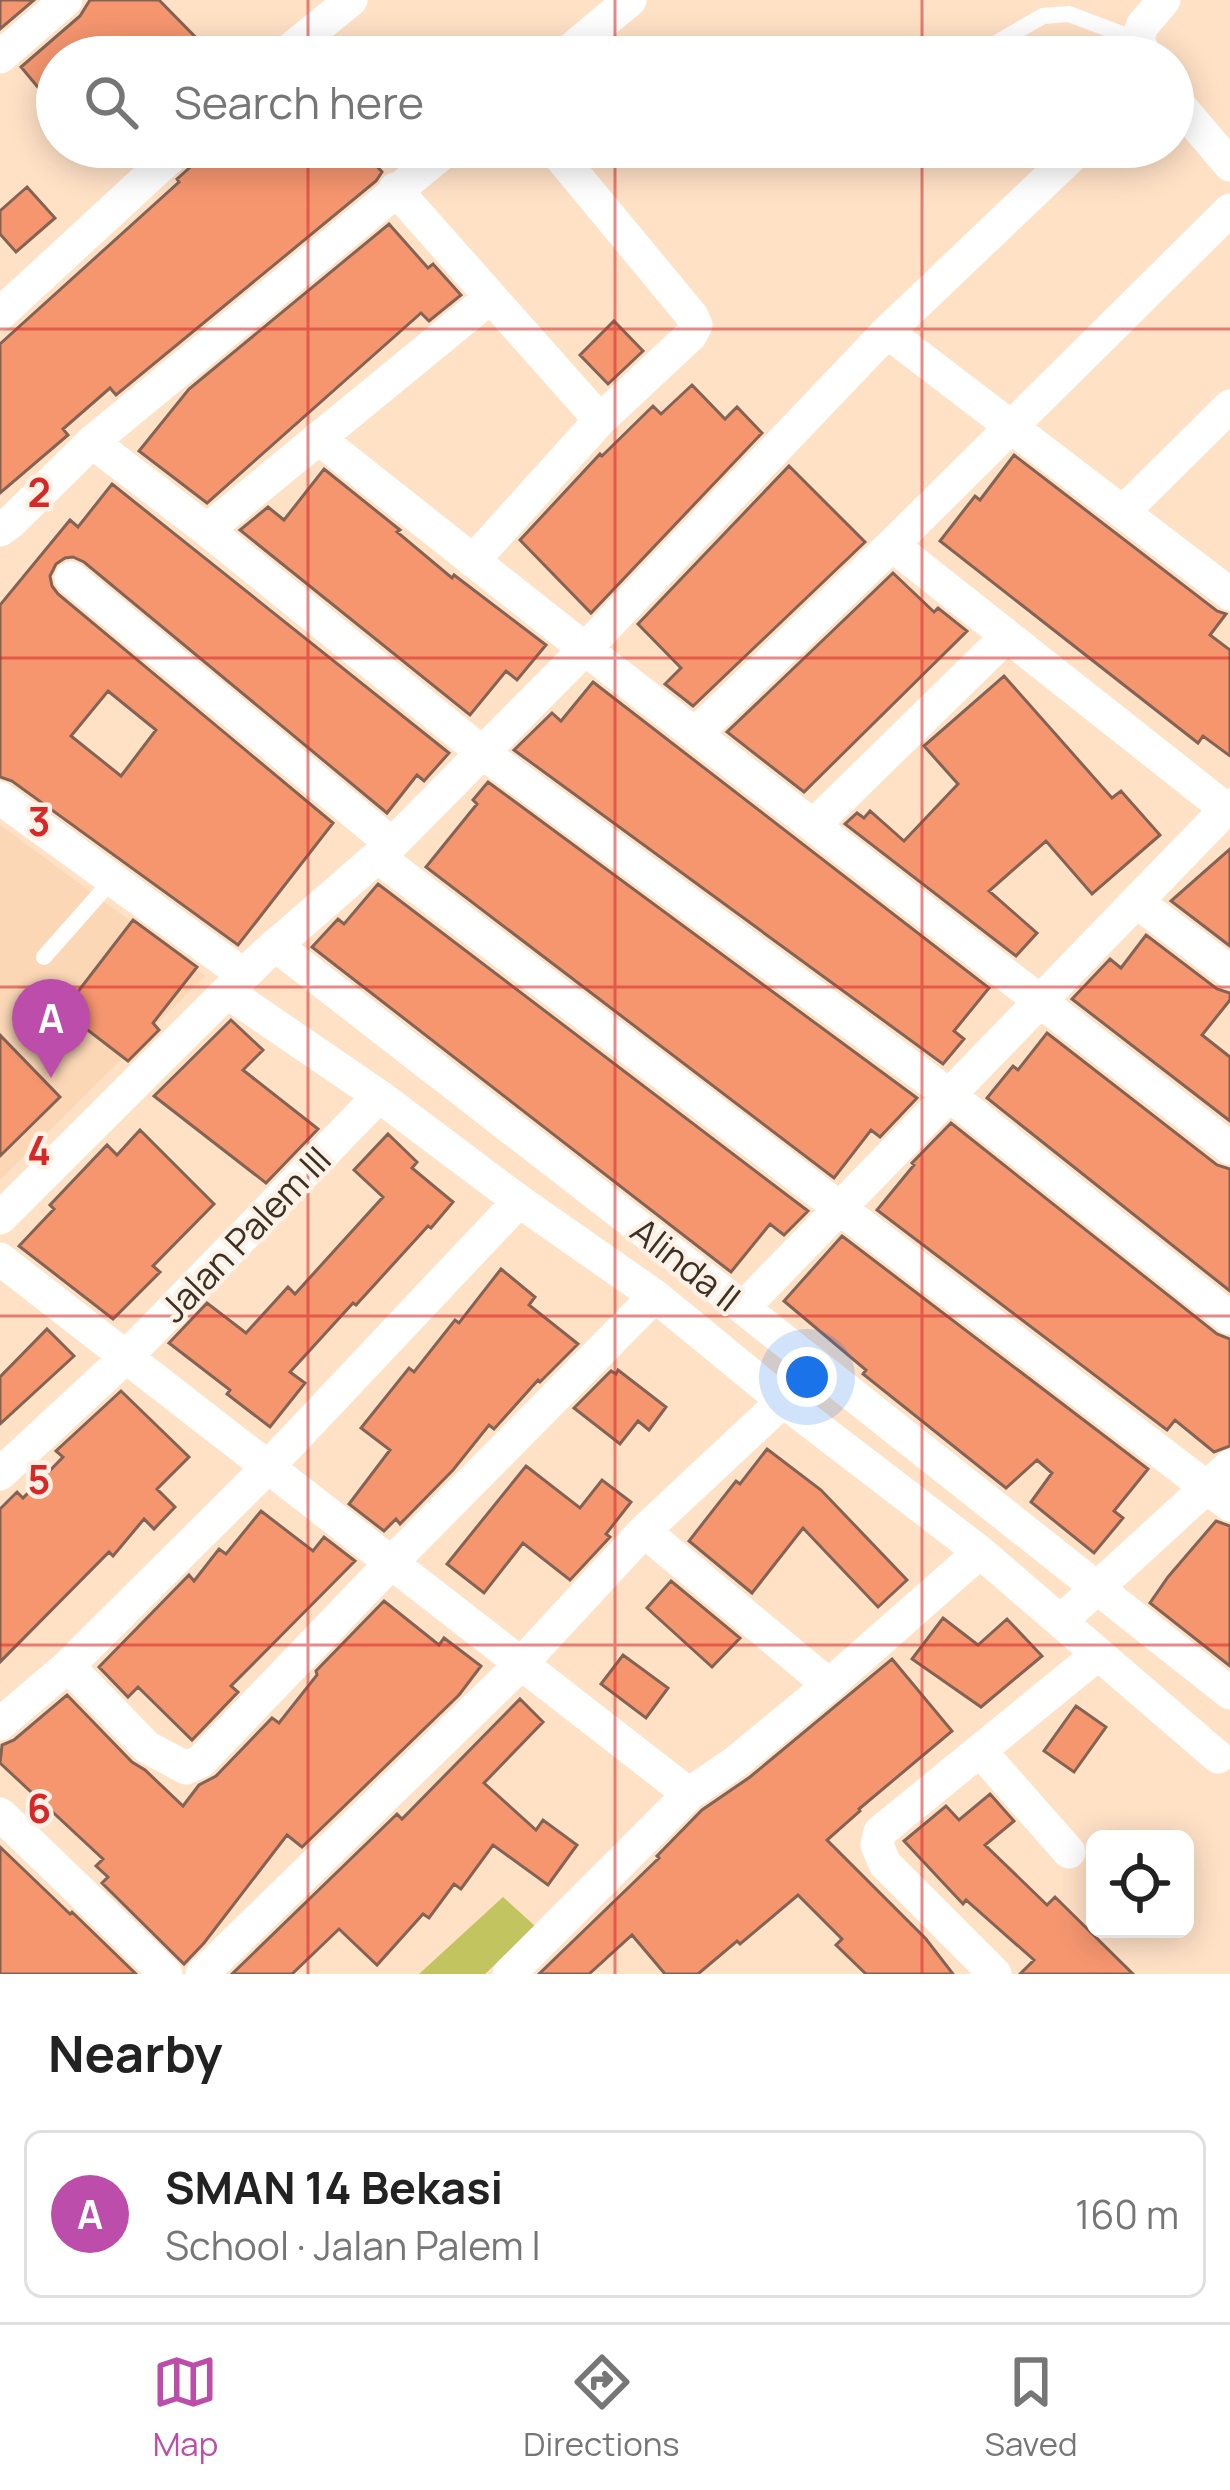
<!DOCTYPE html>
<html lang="en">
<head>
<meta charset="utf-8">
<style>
	body { margin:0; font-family:Manrope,sans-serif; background:#f6f6f6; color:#222 }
	.controls { position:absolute; right:36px; bottom:36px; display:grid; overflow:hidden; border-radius:18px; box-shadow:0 6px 30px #0003 }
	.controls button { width:108px; height:108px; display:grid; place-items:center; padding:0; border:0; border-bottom:3px solid #e0e0e0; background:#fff; color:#222; font:60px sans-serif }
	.you { position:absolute; left:807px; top:1377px; width:42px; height:42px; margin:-30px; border:9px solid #fff; border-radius:50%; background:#1a73e8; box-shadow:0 0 0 18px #1a73e833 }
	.badge { display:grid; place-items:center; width:78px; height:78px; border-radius:50%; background:#bc4daa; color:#fff; font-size:39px; font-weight:700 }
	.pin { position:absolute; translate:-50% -99px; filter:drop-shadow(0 3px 6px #0008) }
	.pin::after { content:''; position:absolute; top:63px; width:42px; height:36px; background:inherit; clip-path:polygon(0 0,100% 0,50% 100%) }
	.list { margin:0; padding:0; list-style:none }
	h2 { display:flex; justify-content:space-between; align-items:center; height:156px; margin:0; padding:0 48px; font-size:51px }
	h2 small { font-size:39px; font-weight:400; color:#767676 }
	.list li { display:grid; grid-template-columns:78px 1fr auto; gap:36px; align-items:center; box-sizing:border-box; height:168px; margin:0 24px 24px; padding:0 24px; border:3px solid #e0e0e0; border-radius:18px }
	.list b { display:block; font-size:45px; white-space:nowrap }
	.list p { margin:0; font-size:39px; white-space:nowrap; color:#767676 }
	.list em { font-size:39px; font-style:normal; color:#767676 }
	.icon { flex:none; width:66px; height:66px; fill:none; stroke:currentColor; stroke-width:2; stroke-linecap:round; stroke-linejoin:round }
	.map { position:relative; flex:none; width:1230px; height:1974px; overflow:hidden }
	.search { position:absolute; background:#fff; box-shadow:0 6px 30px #0003; left:36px; right:36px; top:36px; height:132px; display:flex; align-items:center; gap:30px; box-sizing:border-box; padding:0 42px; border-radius:66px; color:#767676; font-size:45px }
	.sheet { height:348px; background:#fff }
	nav { display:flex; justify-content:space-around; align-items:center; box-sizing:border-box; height:168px; border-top:3px solid #e0e0e0; background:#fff; font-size:33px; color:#767676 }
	nav a { display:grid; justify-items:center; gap:6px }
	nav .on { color:#bc4daa }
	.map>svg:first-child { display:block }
	.built { fill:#fbd7b6 }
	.green { fill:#c1c45f }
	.building { fill:#f5966f; stroke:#846355; stroke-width:3; fill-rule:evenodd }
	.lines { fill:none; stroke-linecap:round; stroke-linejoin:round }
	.service { stroke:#fff; stroke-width:16 }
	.minor { stroke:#fff; stroke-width:33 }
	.grid { fill:none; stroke:#d62828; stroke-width:3; stroke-opacity:0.55 }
	.labels { text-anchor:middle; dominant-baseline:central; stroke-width:9; stroke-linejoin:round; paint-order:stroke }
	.street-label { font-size:36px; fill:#3c3126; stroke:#fef2e7 }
	.grid-label { font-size:39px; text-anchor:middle; font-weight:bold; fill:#d62828; stroke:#fef2e7; stroke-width:9; stroke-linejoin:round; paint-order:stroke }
</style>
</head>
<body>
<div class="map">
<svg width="1230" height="1974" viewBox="0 0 1230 1974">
	<rect width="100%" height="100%" fill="#ffe1c6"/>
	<path class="built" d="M0 825 205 976 0 1180Z"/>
	<path class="green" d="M503 1897 535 1926 485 1974H419Z"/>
	<path class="building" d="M0 0H34L0 29Z
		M90 0H159L215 57H57V110L21 67 80 16Z
		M201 147H360L382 172 376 181 116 395 110 388 63 429 68 435 0 493V344L179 182 177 179 196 162Z
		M27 187 55 218 16 252 0 234V211Z
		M389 224 428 268 433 264 461 295 429 321 421 313 207 503 139 451 189 389Z
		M614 321 643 351 608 384 580 355Z
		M692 385 725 419 737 407 762 433 591 613 520 540 600 454 602 456 653 406 661 414Z
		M1014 455 1217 611 1226 614 1210 635 1230 650V756L1203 736 1198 743 940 541 975 496 980 500Z
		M789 466 865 542 693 706 665 684 681 668 638 624Z
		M324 469 400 530 397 532 452 578 454 575 546 645 517 680 506 671 470 715 240 530 268 507 284 520Z
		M112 484 449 753 424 781 417 775 387 813 84 562 73 557 65 558 56 564 50 576 52 586 58 594 333 823 238 945 12 781 0 777V605L70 520 78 527ZM108 691 156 730 121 776 71 736Z
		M893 573 934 612 938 608 967 631 804 792 727 732Z
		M1004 676 1112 798 1121 791 1160 835 1092 894 1046 841 989 891 1037 933 1016 956 845 824 857 813 864 818 870 811 904 841 958 784 924 746Z
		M593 682 989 988 954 1031 964 1039 943 1064 514 750 552 713 561 721Z
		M488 782 917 1098 880 1137 871 1130 834 1178 426 867 477 804 473 800Z
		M1230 849V946L1171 901Z
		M378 884 808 1211 784 1235 770 1224 731 1272 312 947 338 919 344 924Z
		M133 920 197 967 153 1023 159 1030 128 1061 63 1011Z
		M1146 935 1217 989 1230 993V1000L1202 1035 1230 1057V1121L1072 999 1110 959 1121 968Z
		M231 1020 263 1050 243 1070 318 1129 266 1183 154 1096Z
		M1047 1033 1217 1165 1230 1169V1291L987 1098 1013 1066 1018 1070Z
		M0 1035 60 1097 0 1156Z
		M951 1123 1217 1334 1230 1339V1446L1214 1452 1175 1420 1167 1430 877 1210 914 1165 912 1163Z
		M140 1130 214 1204 153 1266 160 1272 113 1319 19 1246 54 1209 50 1205 107 1145 117 1155Z
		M388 1134 417 1162 412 1168 453 1202 431 1228 428 1226 356 1305 353 1303 290 1372 305 1383 270 1427 227 1394 230 1390 169 1343 207 1303 246 1333 288 1287 295 1294 383 1197 354 1170Z
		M842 1236 1148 1469 1114 1511 1123 1518 1094 1553 1031 1502 1052 1473 1037 1460 1006 1488 863 1374 866 1370 784 1301Z
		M501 1269 535 1297 529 1305 578 1344 540 1382 538 1380 494 1429 489 1425 453 1470 400 1524 396 1519 384 1531 349 1504 390 1450 361 1428 409 1368 414 1372 455 1320 459 1323Z
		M47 1329 74 1356 0 1424V1377Z
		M618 1370 666 1407 649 1430 638 1421 620 1444 574 1408 611 1371 616 1374Z
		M121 1391 189 1457 157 1489 175 1507 154 1529 144 1519 113 1556 109 1552 0 1662V1509L17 1492 23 1498 63 1457 56 1451Z
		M767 1449 821 1490 907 1580 878 1607 803 1528 752 1593 689 1541 736 1481 740 1484Z
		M526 1466 580 1508 602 1480 631 1502 606 1534 610 1537 570 1580 523 1543 484 1593 447 1564Z
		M261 1511 313 1551 324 1537 355 1561 231 1686 238 1692 192 1740 138 1687 128 1697 99 1667 189 1575 194 1581 219 1549 226 1554Z
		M1216 1521 1230 1526V1666L1150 1603 1168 1577Z
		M671 1581 740 1638 712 1667 647 1608Z
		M384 1601 439 1645 444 1638 481 1666 459 1695 302 1847 287 1835 204 1943 184 1964 102 1883 108 1877 96 1866 103 1859 0 1763 2 1745 14 1740 67 1695 132 1762 145 1770 183 1806 199 1785 216 1776 272 1718 279 1723 317 1675 316 1671Z
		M943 1618 978 1645 1007 1619 1042 1656 981 1707 912 1659Z
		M623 1655 668 1688 646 1718 601 1684Z
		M892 1659 952 1731 859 1809 860 1811 827 1840 926 1939 953 1974H866L836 1945 842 1939 798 1895 740 1944 737 1941 698 1974H665L632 1935 589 1974H539L659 1858 657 1856 702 1810 750 1777Z
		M520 1699 543 1722 484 1783 536 1830 543 1820 577 1845 548 1885 493 1845 461 1889 454 1884 429 1918 423 1914 377 1965 339 1929 292 1974H232L397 1814 402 1819Z
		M1076 1706 1106 1727 1074 1772 1044 1751Z
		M990 1794 1014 1821 985 1845 1047 1905 1055 1897 1133 1974H1020L1034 1960 966 1900 963 1904 904 1841 946 1806 959 1820Z
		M0 1847 70 1914 72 1912 136 1974H0Z"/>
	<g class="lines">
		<path class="service" d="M972 57 1043 16 1069 14 1138 40
			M44 957 112 880"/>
		<path class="minor" d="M0 57 66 0
			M281 57 351 0
			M562 57 630 0
			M1146 57 1138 40 1142 26 1164 0
			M1173 98 1230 165
			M395 189 600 420
			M0 314 181 147
			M887 332 1230 594
			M318 438 585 649 1230 1148
			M92 442 207 530 483 753 948 1094 1230 1318
			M1123 512 1230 406
			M0 530 10 523 92 442 450 147
			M207 530 491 297
			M892 545 1226 809
			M473 561 600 420 690 336 696 325 692 316 552 147
			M71 578 392 844
			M695 734 892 545 1230 210
			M0 798 244 975
			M814 825 1007 636
			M378 857 1230 1505
			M1137 902 1230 972
			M275 945 743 1308 1230 1693
			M227 992 379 1096 519 1201 655 1296 783 1401 980 1552 1218 1757
			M0 1218 260 959 392 844 585 649 887 332 1081 147
			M0 1259 689 1794
			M743 1308 1230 805
			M0 1474 125 1358 379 1096
			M644 1531 829 1685
			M1062 1620 1230 1466
			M68 1666 147 1747 186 1768 201 1761 391 1563 655 1296
			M0 1724 68 1666 267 1468 519 1201
			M981 1752 1069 1852
			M0 1814 166 1974
			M202 1974 521 1664 644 1531 783 1401
			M509 1974 689 1794 737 1761 829 1685 980 1552
			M995 1974 885 1864 877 1845 880 1832 1097 1655"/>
	</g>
	<path class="grid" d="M308 0V57M615 0V57M922 0V57M308 147V1974M615 147V1974M922 147V1974M0 329H1230M0 658H1230M0 987H1230M0 1316H1230M0 1645H1230"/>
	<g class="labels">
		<g class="street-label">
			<text transform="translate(245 1234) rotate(-46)">Jalan Palem III</text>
			<text transform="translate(686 1264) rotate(38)">Alinda II</text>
		</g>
	</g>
	<g class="grid-label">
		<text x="39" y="507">2</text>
		<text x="39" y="836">3</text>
		<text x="39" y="1165">4</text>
		<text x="39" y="1494">5</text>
		<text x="39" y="1823">6</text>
	</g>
</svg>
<div class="controls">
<button><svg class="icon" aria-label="locate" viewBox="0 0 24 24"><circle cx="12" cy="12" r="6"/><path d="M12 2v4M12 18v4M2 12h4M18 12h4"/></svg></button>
</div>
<div class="you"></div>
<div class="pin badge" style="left:51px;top:1078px">A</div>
<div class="search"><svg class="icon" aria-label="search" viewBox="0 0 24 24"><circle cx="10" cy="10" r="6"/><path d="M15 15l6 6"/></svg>Search here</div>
</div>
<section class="sheet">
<h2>Nearby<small></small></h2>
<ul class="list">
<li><span class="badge">A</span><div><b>SMAN 14 Bekasi</b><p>School · Jalan Palem I</p></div><em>160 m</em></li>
</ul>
</section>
<nav>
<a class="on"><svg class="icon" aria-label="map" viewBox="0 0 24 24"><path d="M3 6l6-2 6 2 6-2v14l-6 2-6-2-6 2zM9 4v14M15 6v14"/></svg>Map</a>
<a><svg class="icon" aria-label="directions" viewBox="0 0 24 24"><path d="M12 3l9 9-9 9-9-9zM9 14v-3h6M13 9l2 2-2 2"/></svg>Directions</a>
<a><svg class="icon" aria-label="saved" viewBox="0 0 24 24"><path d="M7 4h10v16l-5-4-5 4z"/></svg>Saved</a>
</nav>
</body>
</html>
